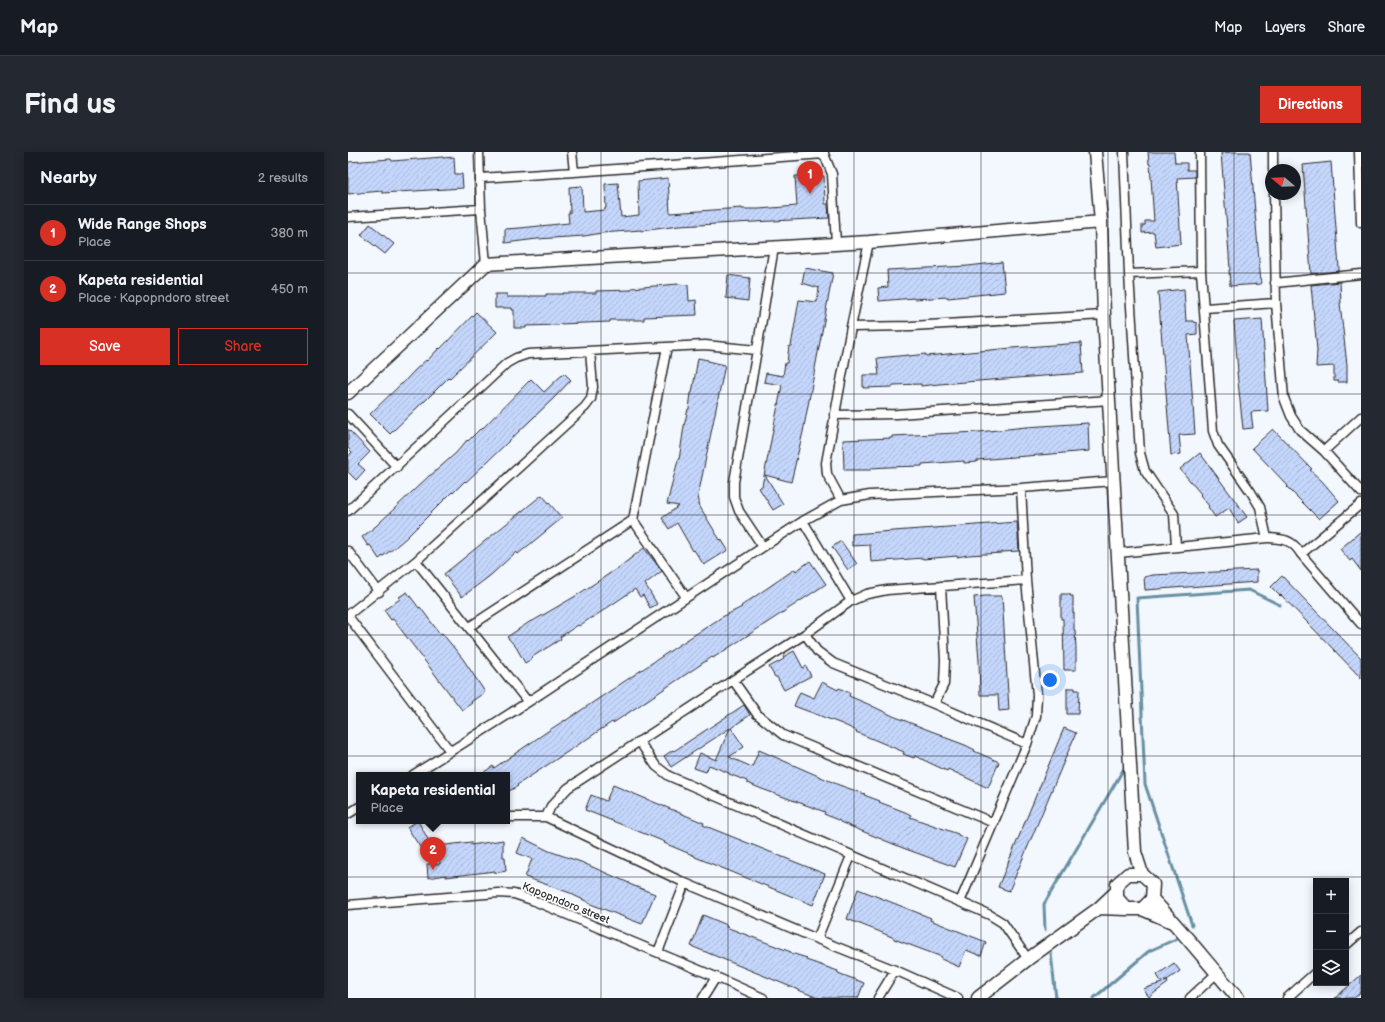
<!DOCTYPE html>
<html lang="en">
<head>
<meta charset="utf-8">
<style>
	body { margin:0; font-family:"Balsamiq Sans",sans-serif; background:#242831; color:#f1f3f6 }
	.controls { position:absolute; right:12px; bottom:12px; display:grid; overflow:hidden; border-radius:0px; box-shadow:0 2px 10px #0003 }
	.controls button { width:36px; height:36px; display:grid; place-items:center; padding:0; border:0; border-bottom:1px solid #363941; background:#171b24; color:#f1f3f6; font:20px sans-serif }
	.compass { position:absolute; left:917px; top:12px; width:36px; height:36px; border-radius:50%; background:#171b24; box-shadow:0 2px 10px #0003; rotate:289deg }
	.you { position:absolute; left:702px; top:528px; width:14px; height:14px; margin:-10px; border:3px solid #fff; border-radius:50%; background:#1a73e8; box-shadow:0 0 0 6px #1a73e833 }
	.badge { display:grid; place-items:center; width:26px; height:26px; border-radius:50%; background:#d93025; color:#fff; font-size:13px; font-weight:700 }
	.pin { position:absolute; translate:-50% -33px; filter:drop-shadow(0 1px 2px #0008) }
	.pin::after { content:''; position:absolute; top:21px; width:14px; height:12px; background:inherit; clip-path:polygon(0 0,100% 0,50% 100%) }
	.popup { position:absolute; left:8px; top:620px; width:154px; height:52px; box-sizing:border-box; display:grid; place-content:center; border-radius:0px; background:#171b24; filter:drop-shadow(0 1px 3px #0005); font-size:13px; white-space:nowrap; color:#9ea1a6 }
	.popup b { font-size:15px; color:#f1f3f6 }
	.popup::after { content:''; position:absolute; left:50%; top:100%; margin-left:-8px; border:8px solid transparent; border-top-color:#171b24 }
	.list { margin:0; padding:0; list-style:none }
	h2 { display:flex; justify-content:space-between; align-items:center; height:52px; margin:0; padding:0 16px; font-size:17px }
	h2 small { font-size:13px; font-weight:400; color:#9ea1a6 }
	.list li { display:grid; grid-template-columns:26px 1fr auto; gap:12px; align-items:center; box-sizing:border-box; height:56px; padding:0 16px; border-top:1px solid #363941 }
	.list b { display:block; font-size:15px; white-space:nowrap }
	.list p { margin:0; font-size:13px; white-space:nowrap; color:#9ea1a6 }
	.list em { font-size:13px; font-style:normal; color:#9ea1a6 }
	.actions { display:flex; gap:8px; padding:12px 16px }
	.actions a { flex:1; padding:9px 0; border:1px solid #d93025; border-radius:0px; text-align:center; font-size:14px; color:#d93025 }
	.actions .main { background:#d93025; color:#fff }
	.icon { flex:none; width:22px; height:22px; fill:none; stroke:currentColor; stroke-width:2; stroke-linecap:round; stroke-linejoin:round }
	.map { position:relative; flex:none; width:1013px; height:846px; overflow:hidden; border-radius:0px }
	header { display:flex; align-items:center; gap:24px; box-sizing:border-box; height:56px; padding:0 20px; background:#171b24; border-bottom:1px solid #363941 }
	header strong { font-size:19px }
	nav { display:flex; gap:22px; margin-inline-start:auto; font-size:14px }
	.intro { display:flex; align-items:center; justify-content:space-between; box-sizing:border-box; height:96px; padding:0 24px }
	h1 { margin:0; font-size:28px }
	.button { padding:10px 18px; border-radius:0px; background:#d93025; color:#fff; font-size:14px; font-weight:700 }
	main { display:flex; gap:24px; padding:0 24px }
	aside { flex:1; background:#171b24; border-radius:0px; box-shadow:0 2px 10px #0003 }
	.map>svg:first-child { display:block }
	.lines { fill:none; stroke-linecap:round; stroke-linejoin:round }
	.stream { stroke:#6890a2; stroke-width:3 }
	.building { fill:url(#building-hatch); stroke:#2b2b2b }
	.street-casing { stroke:#2b2b2b; stroke-width:11 }
	.secondary-casing { stroke:#2b2b2b; stroke-width:15 }
	.street { stroke:#fff; stroke-width:8 }
	.secondary { stroke:#fff; stroke-width:12 }
	.grid { fill:none; stroke:#2b2b2b; stroke-width:1; stroke-opacity:0.55 }
	.labels { text-anchor:middle; dominant-baseline:central; stroke-width:3.5; stroke-linejoin:round; paint-order:stroke }
	.street-label { font-size:11px; fill:#2b2b2b; stroke:#fff }
</style>
</head>
<body>
<header>
<strong>Map</strong>
<nav><a>Map</a><a>Layers</a><a>Share</a></nav>
</header>
<div class="intro"><h1>Find us</h1><a class="button">Directions</a></div>
<main>
<aside>
<h2>Nearby<small>2 results</small></h2>
<ul class="list">
<li><span class="badge">1</span><div><b>Wide Range Shops</b><p>Place</p></div><em>380 m</em></li>
<li><span class="badge">2</span><div><b>Kapeta residential</b><p>Place · Kapopndoro street</p></div><em>450 m</em></li>
</ul>
<div class="actions"><a class="main">Save</a><a>Share</a></div>
</aside>
<div class="map">
<svg width="1013" height="846" viewBox="0 0 1013 846">
	<defs>
		<pattern id="building-hatch" width="6" height="6" patternUnits="userSpaceOnUse"><rect width="6" height="6" fill="#c4d6fc"/><path d="M-1 1l2-2M0 6l6-6M5 7l2-2" fill="none" stroke="#a9b8d8"/></pattern>
	</defs>
	<rect width="100%" height="100%" fill="#f3f7fe"/>
	<filter id="ink" filterUnits="userSpaceOnUse"><feTurbulence type="fractalNoise" baseFrequency=".025" numOctaves="2"/><feDisplacementMap in="SourceGraphic" scale="8" xChannelSelector="R" yChannelSelector="G"/><feConvolveMatrix kernelMatrix="1 2 1 2 8 2 1 2 1" color-interpolation-filters="sRGB"/></filter>
	<g filter="url(#ink)">
		<g class="lines">
			<path class="stream" d="M844 773 797 632 789 446 901 438 932 453
				M697 778 696 752 778 613
				M703 802 708 846
				M746 846 801 799 828 787"/>
		</g>
		<path class="building" d="M800 0H826L827 11H839V18H847V25L829 26 833 92 808 95 806 80 794 81V73H797V69H806L802 12H801Z
			M884 0H902L913 132 882 134 881 118H882L881 102 873 1Z
			M95 5V6L106 5 107 22H114L115 36 34 41V39L0 42V10L43 7 44 9Z
			M983 10 991 116V119L963 122 955 13Z
			M447 24H476L477 52H480L481 66 331 74 293 79V78L254 81 236 84 189 87 157 91V77L172 76 221 71 220 61H222L221 35 234 34 235 60 257 58V56H258L257 32 270 31 273 65 291 63 290 29 320 26 322 61 394 56V57H411L449 54Z
			M22 72 46 92 37 102 13 83Z
			M654 110 657 140 600 146V145L566 147V146L531 149 530 136 540 135 539 118 620 114Z
			M457 116 485 121 455 280 443 330 417 323 435 352 425 358 411 336 414 334 434 233 416 230 418 221 435 224 437 211H439L441 194H443L451 148 469 150 471 136 454 131Z
			M380 123 402 126 400 149 378 146Z
			M992 130 993 151H992L999 213V230H990V229H986V214L968 215 969 198 963 133Z
			M330 132 340 133 341 149 348 148 349 163 296 165V168H262V170L211 172V173L178 174V176H166V158H164V156H147V142H159V145H182V144H198V142H215V141H248V139L283 138V136Z
			M836 137 838 169H845V170L849 171V182L840 183 847 282 831 283 833 302 823 303 810 140Z
			M128 160 149 180 102 226 101 225 76 250V249L42 282 22 262 53 232H54L66 219 78 208 79 209 91 196 92 197Z
			M914 167 920 259 903 260 905 276 895 277 889 220H890L886 169Z
			M733 191 735 221 591 232 573 234V232L545 233V235L515 236V223H531L529 206 561 203V204L578 202V204L664 196Z
			M350 206 360 208V209L377 213 350 344 352 355 372 388 373 387 380 398 356 413 346 398 345 399 329 371 321 377 314 366 331 354 319 352 330 308H331L336 274 340 257H341L343 241H344Z
			M216 221 223 228 206 246 118 330 117 329 105 341 104 340 58 386 45 397 31 407 22 393 20 394 14 385 28 374 82 323H83L108 301 119 288 120 289 132 277 133 278 183 227 196 240Z
			M740 271 741 299 629 308V310L616 311V309L574 312V314L540 315 523 316V318H496L495 288 544 286V284L631 280 678 275Z
			M0 277 22 300 10 312 17 318 8 328 0 320V305L4 300 0 296Z
			M925 277 964 317 962 318 974 329 991 349 971 367 939 335 940 334 904 296Z
			M852 301 899 365 890 371 881 356 867 365 860 355 861 354 852 343 853 342 832 317Z
			M194 343 214 366 170 402 168 400 143 423 114 445 96 422Z
			M669 370 671 399 654 400V401L620 403 609 405V404L575 407V406L523 410 522 393 504 394V382Z
			M1013 379V419L1004 407 1002 409 992 397Z
			M493 389 509 412 500 418 484 395Z
			M296 396 314 419 297 432 309 452 302 456 295 443 292 445 287 437 244 466V465L231 474 230 473 212 485 213 487 184 505 185 506 177 511 168 495 159 485 183 469V470L226 445 270 416Z
			M462 409 478 432 437 459 365 506 364 505 265 571 264 570 236 589 169 633 170 634 159 640V623H132L145 614 146 616 203 577 217 568V569L331 493 374 465 394 455 393 454 447 417 448 419Z
			M909 418V430L797 438 796 425 805 423Z
			M934 424 1013 506V526L933 443 932 444 923 435Z
			M59 440 71 456 72 455 92 482 94 481 115 507 137 540 123 550 124 551 114 558 45 467 43 468 36 458 52 447 51 445Z
			M713 442H722V444H725V461H726V478H727L728 496V518H716L715 467H713Z
			M637 444H654L661 558 651 559 650 543H632L631 509 626 445Z
			M446 499 455 516 458 514 463 524 436 538 429 525H427L421 515 436 507 435 505Z
			M474 530 490 538 491 536 502 541 501 544 520 552 545 564 583 579 594 583 593 584 617 593 627 598 626 599 651 610 640 636 600 617 599 619 567 604 566 606 555 602 556 600 508 580 509 579 494 572 446 554 452 540 466 546Z
			M719 536H727V538H731L730 562H719Z
			M396 553 402 563 383 576 396 595 381 605 404 615 411 598 491 633 517 642 516 643 532 649 531 650 557 660 563 663 562 665 610 682V683L619 687 607 715 555 696 492 670V669L476 662 477 660 414 637 399 631V629L381 622V621L361 613 358 620 346 616 352 601 368 608 382 576 323 615 316 604 325 598 326 599Z
			M716 576 728 581 661 739 650 735Z
			M265 633 356 671 355 673 477 722 465 753 347 705V704L316 691 317 690 237 658 243 643 258 649Z
			M70 669 81 689 72 695 59 675Z
			M175 686 201 699 233 710 281 731V732L307 742 294 772 240 751V750L225 743V742L177 725 184 707 169 701Z
			M155 688V705H157L158 719 147 721V719L98 725V723L80 726 79 712H92L90 694 123 690V693Z
			M510 737 583 766 582 768 638 790 633 804 618 798 611 815 593 807 594 805 546 787V786L530 779 499 767Z
			M355 763 379 773 378 775 443 800V801L459 806 458 808 490 819V821L516 831 510 846H470L343 794Z
			M826 811 832 819 816 830 819 829 820 831 801 845 795 837 814 831 809 823Z
			M1013 823V840L1006 846H987Z"/>
		<g class="lines">
			<defs>
				<path id="street" d="M131 0 133 57 138 112
					M224 0 226 20
					M776 0 781 122 792 301 797 319 826 362 828 394
					M852 0 853 119 865 279 870 293 903 340 912 355 919 386
					M925 0V18
					M1011 0 1013 71
					M476 2 484 22 488 92
					M132 26 226 20 476 2V0
					M926 42 928 151 936 246 943 264 952 278 976 299 1013 340
					M0 65 133 57
					M781 122 853 119
					M927 131 1013 122
					M857 156 928 151
					M503 175 563 174 756 163
					M319 195 285 368 338 445
					M0 262 49 315
					M486 263 549 262 762 248
					M976 299 1013 265
					M493 348 479 322 478 311 503 175 521 90
					M0 359 159 211 168 206 180 202 357 193 409 198
					M455 369 503 449
					M415 395 391 359 386 345V330L409 198 426 95
					M0 399 31 440
					M770 401 919 386C935 387 944 387 953 402L1013 472
					M953 402 1013 352
					M68 409 180 550
					M0 463 68 409 237 255 243 247 245 235 242 199
					M0 464 102 599
					M121 475 285 368
					M457 482 469 499 485 511 586 552 679 592
					M385 528 409 562 435 583 646 671
					M586 552 596 532 597 508 593 434
					M291 589 308 614 321 624 642 763 655 771 680 807
					M65 623 180 550 415 395 455 369 493 348 522 343 673 336 766 329
					M0 662 11 655
					M159 665H198L337 731 469 787 547 818 610 846
					M198 665 203 654 220 636 385 528 457 482 503 449 519 442 539 438 678 428
					M612 750 679 592 688 564 689 543 678 428 673 336
					M0 753 150 741 166 742 184 748 368 825 415 846
					M469 787 503 704
					M998 793 1013 780
					M310 800 337 731
					M355 846 368 825
					M530 846 547 818
					M842 846 868 822
					M939 846 968 820"/>
				<path id="secondary" d="M747 0 753 70 756 163 787 700 794 722
					M0 241 138 112 521 90 753 70
					M780 722H794L805 732 804 747 794 757H779L769 746V732Z
					M804 747C834 778 861 813 890 846
					M751 756 779 757
					M794 757 822 769
					M630 846 680 807 751 756 769 739"/>
			</defs>
			<use href="#street" class="street-casing"/>
			<use href="#secondary" class="secondary-casing"/>
			<use href="#street" class="street"/>
			<use href="#secondary" class="secondary"/>
		</g>
	</g>
	<path class="grid" d="M127 0V846M253 0V846M380 0V846M506 0V846M633 0V846M760 0V846M886 0V846M0 121H1013M0 242H1013M0 363H1013M0 483H1013M0 604H1013M0 725H1013"/>
	<g class="labels">
		<g class="street-label">
			<text transform="translate(218 751) rotate(22)">Kapopndoro street</text>
		</g>
	</g>
</svg>
<div class="controls">
<button>+</button>
<button>−</button>
<button><svg class="icon" aria-label="layers" viewBox="0 0 24 24"><path d="M12 4l9 5-9 5-9-5zM3 14l9 5 9-5"/></svg></button>
</div>
<svg class="compass" viewBox="-18 -18 36 36"><path d="M0-13l5 13h-10z" fill="#e53935"/><path d="M0 13l5-13h-10z" fill="#9ea1a6"/></svg>
<div class="you"></div>
<div class="pin badge" style="left:462px;top:42px">1</div>
<div class="pin badge" style="left:85px;top:718px">2</div>
<div class="popup"><b>Kapeta residential</b>Place</div>
</div>
</main>
</body>
</html>
